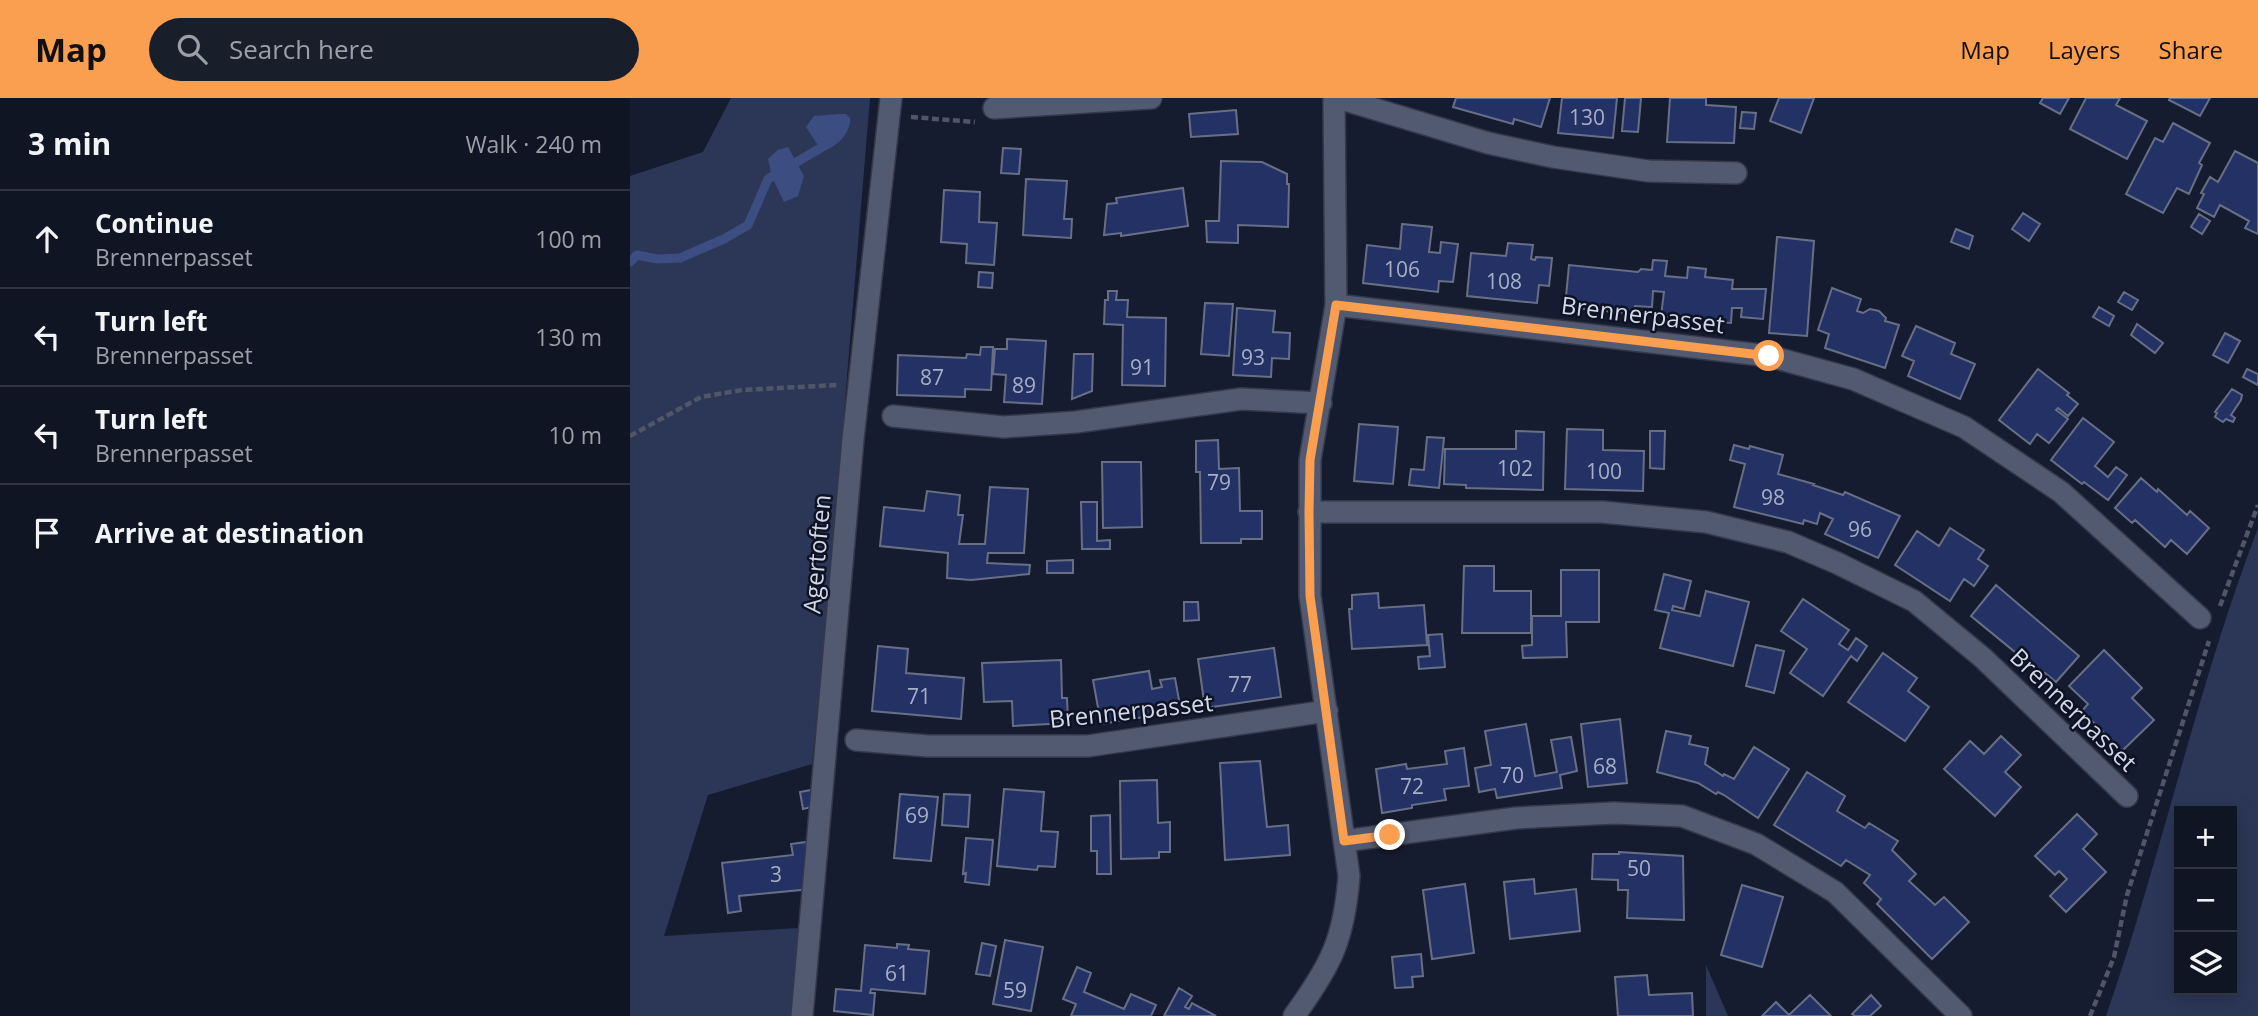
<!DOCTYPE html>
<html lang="en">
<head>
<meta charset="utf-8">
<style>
	body { margin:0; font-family:"Open Sans",sans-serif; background:#191e2b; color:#f1f3f6 }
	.controls { position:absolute; right:21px; bottom:21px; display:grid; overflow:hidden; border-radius:0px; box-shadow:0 4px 18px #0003 }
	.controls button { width:63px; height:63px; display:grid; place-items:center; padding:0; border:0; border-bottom:2px solid #303441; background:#101523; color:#f1f3f6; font:35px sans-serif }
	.stop { position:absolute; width:21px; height:21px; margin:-16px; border:5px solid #fa9f4f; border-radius:50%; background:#fff }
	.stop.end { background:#fa9f4f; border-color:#fff; box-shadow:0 2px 7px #0008 }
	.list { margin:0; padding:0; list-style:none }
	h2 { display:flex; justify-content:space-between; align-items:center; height:91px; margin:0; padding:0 28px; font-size:30px }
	h2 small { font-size:23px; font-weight:400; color:#9c9fa6 }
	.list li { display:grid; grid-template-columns:46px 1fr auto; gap:21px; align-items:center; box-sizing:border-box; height:98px; padding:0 28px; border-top:2px solid #303441 }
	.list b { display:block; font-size:26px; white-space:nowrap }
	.list p { margin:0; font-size:23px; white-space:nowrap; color:#9c9fa6 }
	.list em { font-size:23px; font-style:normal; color:#9c9fa6 }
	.icon { flex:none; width:38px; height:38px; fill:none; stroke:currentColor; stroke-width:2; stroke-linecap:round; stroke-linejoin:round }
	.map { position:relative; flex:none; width:1628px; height:918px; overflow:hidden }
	header { display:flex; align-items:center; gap:42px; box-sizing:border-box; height:98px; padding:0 35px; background:#fa9f4f; color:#111 }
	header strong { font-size:33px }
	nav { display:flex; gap:38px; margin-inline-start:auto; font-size:24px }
	.search { width:490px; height:63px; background:#191e2b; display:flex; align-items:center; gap:18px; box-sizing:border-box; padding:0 24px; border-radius:38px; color:#9c9fa6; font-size:26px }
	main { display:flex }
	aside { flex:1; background:#101523 }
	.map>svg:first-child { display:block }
	.green { fill:#2c3757; fill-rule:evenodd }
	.water { fill:#3c4d82 }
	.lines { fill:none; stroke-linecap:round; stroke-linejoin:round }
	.stream { stroke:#3c4d82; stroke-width:9 }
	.building { fill:#233164; stroke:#676f87; stroke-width:2 }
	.minor-casing { stroke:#353848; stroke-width:24 }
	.path { stroke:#505667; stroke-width:4.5; stroke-dasharray:7 3.5; stroke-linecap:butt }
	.minor { stroke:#525a71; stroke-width:21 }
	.route { stroke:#fa9f4f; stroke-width:9 }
	.labels { text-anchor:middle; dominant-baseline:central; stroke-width:5; stroke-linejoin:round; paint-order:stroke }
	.number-label { font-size:21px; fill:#a7aec5 }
	.street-label { font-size:24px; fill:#d3d8e5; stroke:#0d1325 }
</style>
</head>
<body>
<header>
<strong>Map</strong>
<div class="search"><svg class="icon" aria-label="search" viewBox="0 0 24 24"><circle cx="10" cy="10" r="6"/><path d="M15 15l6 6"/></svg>Search here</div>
<nav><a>Map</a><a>Layers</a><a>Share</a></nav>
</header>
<main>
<aside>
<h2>3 min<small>Walk · 240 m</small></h2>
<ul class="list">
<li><svg class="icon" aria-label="ahead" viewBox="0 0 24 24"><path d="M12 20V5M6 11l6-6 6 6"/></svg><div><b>Continue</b><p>Brennerpasset</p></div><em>100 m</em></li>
<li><svg class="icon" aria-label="left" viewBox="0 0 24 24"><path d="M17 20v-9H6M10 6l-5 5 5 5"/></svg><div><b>Turn left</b><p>Brennerpasset</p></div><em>130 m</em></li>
<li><svg class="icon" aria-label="left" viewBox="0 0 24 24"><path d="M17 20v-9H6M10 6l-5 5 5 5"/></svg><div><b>Turn left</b><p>Brennerpasset</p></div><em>10 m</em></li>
<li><svg class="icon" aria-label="arrive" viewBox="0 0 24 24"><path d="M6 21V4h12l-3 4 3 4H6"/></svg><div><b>Arrive at destination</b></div></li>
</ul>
</aside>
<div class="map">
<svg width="1628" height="918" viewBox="0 0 1628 918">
	<rect width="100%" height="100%" fill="#161c2f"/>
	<path class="green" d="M101 0H240L199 497 182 666 78 697 34 838 169 830 161 918H0V78L73 54Z
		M1628 430V918H1476C1532 757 1567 589 1628 430ZM1549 713H1602V892H1549Z
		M1076 867 1098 918H1076Z"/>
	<path class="water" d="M209 16H216L220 20C222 34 204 53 191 52L176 29 184 18Z
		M158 49 174 78 168 98 154 104 142 79 138 61 148 52Z"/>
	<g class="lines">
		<path class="stream" d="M0 164 7 157 27 161 50 160 94 141 118 127 138 81 199 45"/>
	</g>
	<path class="building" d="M826 0H920L911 29 884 21 883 26 823 9Z
		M932 0H987L983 40 928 35Z
		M995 0H1011L1008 34 992 33Z
		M1040 0H1076V7L1106 9 1104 45 1037 44Z
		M1149 0H1184L1171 35 1140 23Z
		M1413 0H1439L1430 16 1410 5Z
		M1456 0H1490L1486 7 1517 23 1497 61 1440 31Z
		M1540 0H1580L1570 18 1539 2Z
		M606 12 608 36 561 39 559 16Z
		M1112 14 1126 15 1124 31 1110 30Z
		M1543 25 1580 45 1569 65 1572 67 1559 96 1547 90 1533 115 1496 96 1525 40 1533 44Z
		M373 50 391 51 389 76 371 75Z
		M1605 53 1628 65V136L1615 130 1619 123 1590 107 1584 119 1567 110 1574 96 1571 95 1580 79 1588 84Z
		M591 63 632 64 657 76V86H659L658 129 608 127V145L577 144 576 123H589Z
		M396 81 437 83 434 121H442L441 140 393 137Z
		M553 90 558 128 491 138V135L474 137 477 106 487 105 486 100Z
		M314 92 350 94 349 124 367 125 364 167 336 165 337 146 311 144Z
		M1393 115 1410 126 1399 143 1382 131Z
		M1569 116 1580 123 1572 136 1561 129Z
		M772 126 802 129 799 154 810 155 811 144 828 146 823 184 809 183 808 194 733 185 737 147 770 151Z
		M1326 131 1343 138 1339 151 1321 144Z
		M1147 139 1184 143 1177 238 1139 235Z
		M878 145 903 147 901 161 905 162 906 159 922 160 919 188 909 187 907 205 837 198 841 155 876 158Z
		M1023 162 1037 163 1035 178 1057 180 1058 169 1076 171 1075 179 1103 182 1102 191H1136L1133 221 1111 219 1112 210H1102L1101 225 1031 218 1034 194 1023 193 1022 209 1005 208 1004 216 935 209 939 167 1008 174 1011 171 1022 172Z
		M349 174 363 175 362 190 348 189Z
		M1202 190 1231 201 1227 213 1233 215 1240 211 1249 213 1256 220 1255 223 1269 227 1255 270 1195 250 1199 236 1188 232Z
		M478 193H487L486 202H498L497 219 536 220 535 288 492 287 493 227 474 226 475 202H478Z
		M1494 194 1508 202 1502 212 1488 204Z
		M575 205 603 206 599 258 571 256Z
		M1469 209 1484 218 1479 228 1463 219Z
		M607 210 645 213 643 234 660 235 659 261 642 260 641 279 603 277Z
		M1507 226 1533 245 1525 255 1501 237Z
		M1286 228 1325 245 1321 256 1345 266 1330 301 1278 278 1284 263 1272 258Z
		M1595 235 1610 243 1598 265 1583 257Z
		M377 241 416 243 412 306 374 304 376 277 363 276 365 251H377Z
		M351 249H363L361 292 335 291V299L267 297 268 257 336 260 337 256 350 257Z
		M444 256H463L462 293 442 301Z
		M1408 271 1439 295 1437 297 1448 306 1438 318 1428 310 1426 312 1438 321 1419 345 1407 336 1400 346 1369 322Z
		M1617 271 1628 276V287L1613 279Z
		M1602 291 1612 297 1611 302 1601 317 1605 320 1603 324 1596 321 1593 324 1585 319 1587 315 1585 314Z
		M1453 320 1484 344 1465 368 1478 379 1486 369 1497 377 1478 402 1454 384 1452 386 1421 362Z
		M729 326 768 329 763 386 724 383Z
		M937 331 973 332V352L1014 353 1013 393 935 391Z
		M886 333 914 334 913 392 836 390V387L814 386 815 351H886Z
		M1020 333H1035L1034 371 1020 370Z
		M797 339 814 340 809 390 779 387 781 371 794 372Z
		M588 342 589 371 609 370 610 413H632V441H611V445H571L570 374H566V343Z
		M1104 347 1119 351 1120 348 1153 357 1148 376 1184 386 1183 387 1213 397 1215 394 1270 418 1248 460 1195 436 1203 421 1190 415 1187 426 1174 422 1173 426 1104 409 1115 366 1100 362Z
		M472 364H511L512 429 473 430Z
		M1511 380 1527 394 1528 391 1557 417 1560 413 1579 430 1557 456 1541 442 1535 449 1505 422 1502 425 1485 410Z
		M360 389 398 391 394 455H358L357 465 400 467 399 476 341 482 317 480 318 455 250 448 254 409 294 413 297 393 330 397 328 417H333L329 446H355Z
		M451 404H467V443L480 442V451H452Z
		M1320 430 1354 452 1348 461 1358 468 1344 488 1334 481 1320 503 1265 467 1287 433 1309 448Z
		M443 462V475H417V463Z
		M834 468H864V493H901V535H832Z
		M931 472H969V524H936L937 559 893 560 892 548 902 547V518H931Z
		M1034 476 1061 483 1054 511 1043 508 1042 512 1070 518 1076 493 1119 504 1103 568 1030 550 1039 515 1025 512Z
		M1366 487 1449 558 1426 584 1415 575 1413 577 1341 518Z
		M748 495 749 510 794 507 797 547 722 551 719 511H722V497Z
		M1173 501 1219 532 1209 546 1218 552 1226 540 1237 548 1227 563 1221 558 1193 598 1160 575 1177 551 1151 533Z
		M554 504H568L569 522 554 523Z
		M812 536 815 569 789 571 788 559 800 558 798 537Z
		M1126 547 1154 553 1144 595 1116 588Z
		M248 548 278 551 276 575 334 580 331 621 242 613Z
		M644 550 651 599 575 610 568 561Z
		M1474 552 1512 590 1502 600 1524 622 1492 653 1452 613 1458 606 1439 588Z
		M1253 555 1287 580 1278 593 1299 609 1275 643 1218 604Z
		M431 562 432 600H437L438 625 383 628 382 603 354 604 352 565Z
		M519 573 522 591 532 589 530 582 545 580 551 613 471 626 463 582Z
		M990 621 997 685 958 689 951 626Z
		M896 626 905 678 927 674 921 642 941 639 947 673 930 677 932 690 867 700 865 691 849 694 845 670 861 667 855 633Z
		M1036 633 1061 638 1059 646 1078 650 1075 666 1093 678 1094 676 1104 681 1124 649 1159 671 1128 720 1094 697 1088 694 1086 696 1068 685 1027 674Z
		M1371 638 1391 657 1375 674 1391 689 1365 718 1314 671 1340 643 1354 656Z
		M834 650 839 688 814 691 816 702 782 707V710L752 715 746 671 776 666 777 671 817 666 815 653Z
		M630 663 637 729 658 727 660 757 595 762 590 665Z
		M1177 674 1215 698 1207 713 1235 730 1239 725 1268 743 1262 752 1286 776 1279 783 1305 807 1314 799 1339 824 1302 861 1247 806 1251 801 1234 785 1240 777 1216 762 1211 768 1144 727Z
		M527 682 528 725 540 724V754H529V760L491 761 490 683Z
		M374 691 414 694 411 733 428 734 425 769 408 768 407 772 367 768Z
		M181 692 185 708 173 711 170 694Z
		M270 696 308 699 301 763 264 760Z
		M314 696 340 697 338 729 312 727Z
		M1447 716 1467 736 1453 751 1476 774 1436 814 1420 798 1437 781 1429 773 1425 777 1405 758Z
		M480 717 481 776H467V753H461V718Z
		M336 740 363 742 359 787 335 784 336 775 333 776Z
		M176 744 181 791 109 798 111 813 98 815 92 765 163 757 161 746Z
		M989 754 1053 758 1054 822 997 820 998 792H988V782L962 781 963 756H989Z
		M904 781 905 796 946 791 950 833 880 841 874 784Z
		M835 786 844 855 802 861 793 792Z
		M1112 787 1153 799 1132 869 1091 857Z
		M375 842 413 849 401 913 363 906Z
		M352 845 366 848 360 878 346 876Z
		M267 846 279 847 278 851 299 853 295 896 241 891 240 895H245L243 917 204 913 206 891 231 893 235 847 267 850Z
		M791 856 793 878 782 879 783 889 765 890 762 859Z
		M447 869 461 875 454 894 494 911 501 896 526 907 521 918H441L446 906 433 901Z
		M1017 877 1019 897 1062 895 1063 918H988L985 879Z
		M549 890 562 898 555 909 559 911 562 905 586 918H534Z
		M1180 897 1201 918H1132L1146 904 1159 917Z
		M1241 897 1251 908 1240 918H1225L1222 916Z"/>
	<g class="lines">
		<defs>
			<path id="minor" d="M708 0 858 45 923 59 1018 73 1106 75
				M364 10 521 0
				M706 207 1139 258 1223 281 1334 329 1431 394 1570 520
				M263 318 374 329 446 324 611 301 691 305
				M679 414H972L1076 424 1158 444 1207 465 1284 503 1353 560 1497 698
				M226 642 298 648H458L697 613
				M714 743 886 720 984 715 1052 718 1126 746 1205 794 1331 918
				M172 918 223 341 261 0
				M664 918C701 867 714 842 719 778L680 498V362L706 207 704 0"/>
		</defs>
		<use href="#minor" class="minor-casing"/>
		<path class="path" d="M281 19 345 24
			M0 338 71 299 112 292 207 287
			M1590 508 1628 407
			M1460 918 1484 859 1497 797 1579 543"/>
		<use href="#minor" class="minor"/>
	</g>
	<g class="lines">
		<path class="route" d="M760 737 714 743 680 498 679 414 680 362 706 207 1139 258"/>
	</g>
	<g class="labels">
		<g class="number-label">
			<text x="957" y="19">130</text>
			<text x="772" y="171">106</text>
			<text x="874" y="183">108</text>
			<text x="623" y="259">93</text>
			<text x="512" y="269">91</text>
			<text x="302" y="279">87</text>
			<text x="394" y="287">89</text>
			<text x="885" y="370">102</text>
			<text x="974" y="373">100</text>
			<text x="589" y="384">79</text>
			<text x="1143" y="399">98</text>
			<text x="1230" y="431">96</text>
			<text x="610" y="586">77</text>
			<text x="289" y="598">71</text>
			<text x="975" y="668">68</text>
			<text x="882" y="677">70</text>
			<text x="782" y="688">72</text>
			<text x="287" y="717">69</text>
			<text x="1009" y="770">50</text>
			<text x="146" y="776">3</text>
			<text x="267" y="875">61</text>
			<text x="385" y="892">59</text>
		</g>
		<g class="street-label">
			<text transform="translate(1013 216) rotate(7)">Brennerpasset</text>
			<text transform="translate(186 456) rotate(-85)">Agertoften</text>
			<text transform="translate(1444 611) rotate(44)">Brennerpasset</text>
			<text transform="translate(501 612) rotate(-6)">Brennerpasset</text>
		</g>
	</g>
</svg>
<div class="controls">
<button>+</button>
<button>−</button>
<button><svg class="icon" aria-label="layers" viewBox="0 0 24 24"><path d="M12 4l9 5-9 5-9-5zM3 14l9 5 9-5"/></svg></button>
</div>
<div class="stop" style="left:1139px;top:258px"></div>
<div class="stop end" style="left:760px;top:737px"></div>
</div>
</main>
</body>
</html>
